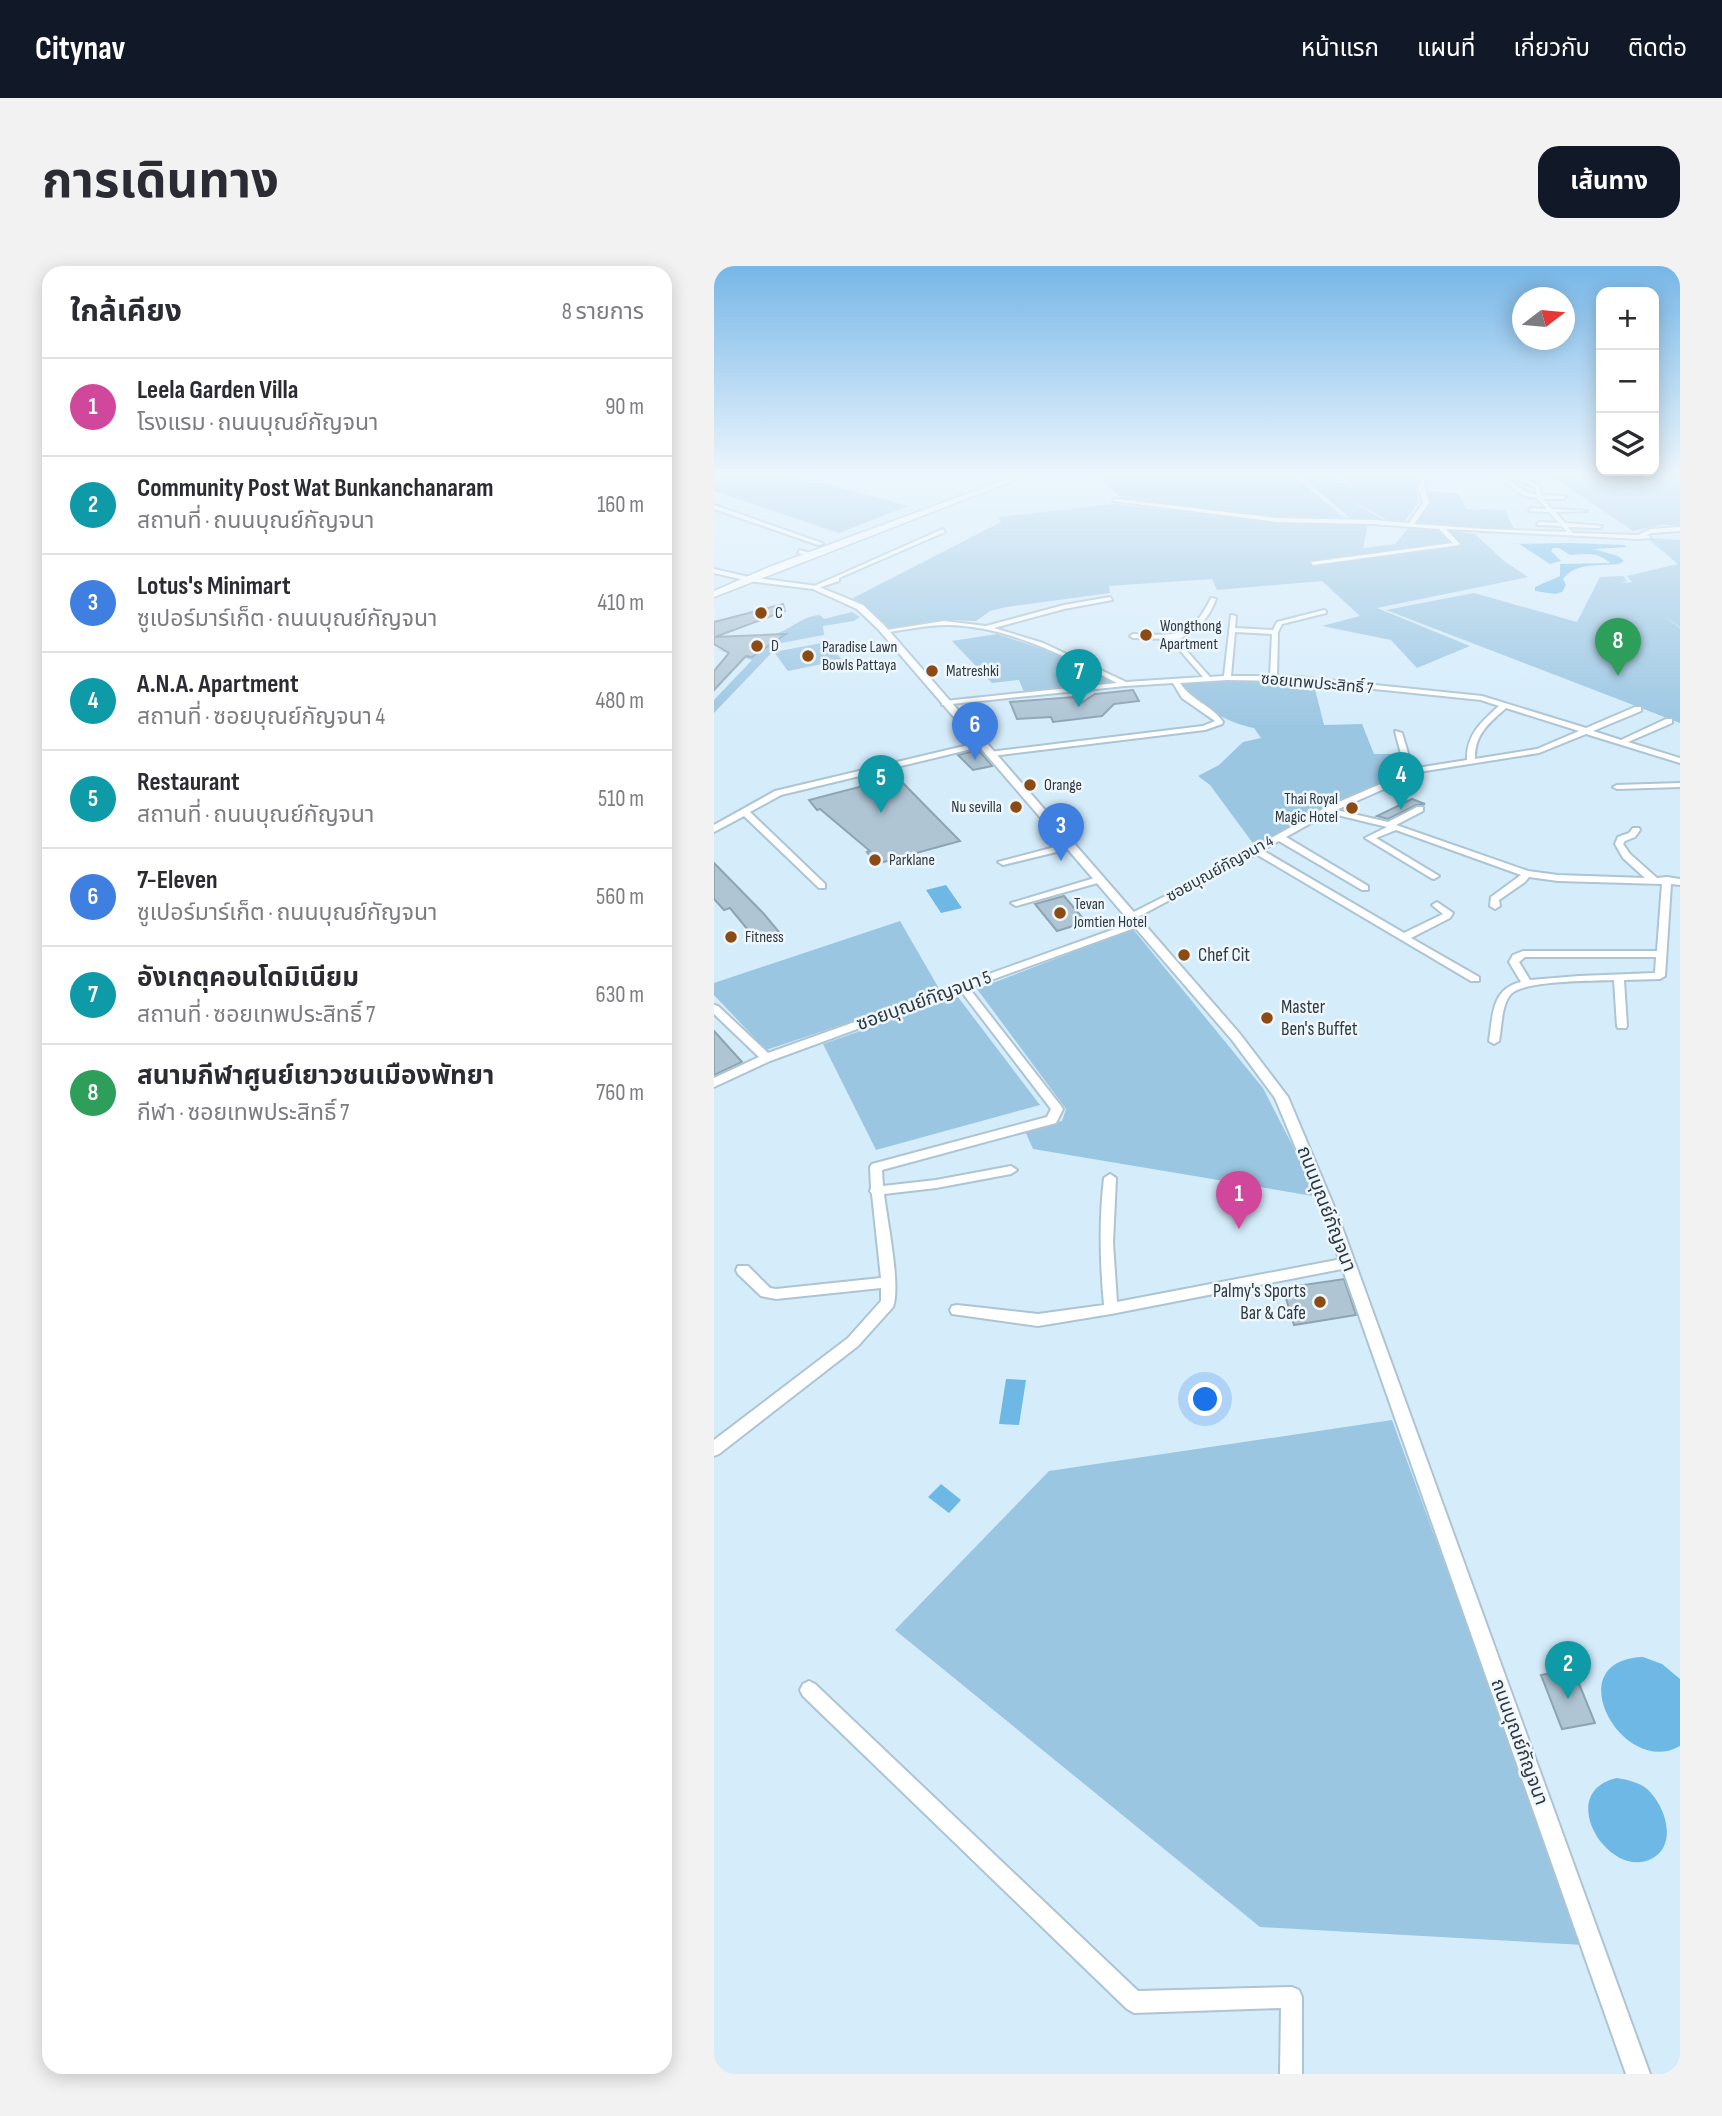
<!DOCTYPE html>
<html lang="th">
<head>
<meta charset="utf-8">
<style>
	body { margin:0; font-family:"Sofia Sans Condensed","Noto Sans Thai",sans-serif; background:#f2f2f3; color:#2b2b33 }
	.controls { position:absolute; right:21px; top:21px; display:grid; overflow:hidden; border-radius:14px; box-shadow:0 4px 18px #0003 }
	.controls button { width:63px; height:63px; display:grid; place-items:center; padding:0; border:0; border-bottom:2px solid #e1e1e2; background:#fff; color:#2b2b33; font:35px sans-serif }
	.compass { position:absolute; left:798px; top:21px; width:63px; height:63px; border-radius:50%; background:#fff; box-shadow:0 4px 18px #0003; rotate:74deg }
	.you { position:absolute; left:492px; top:1134px; width:24px; height:24px; margin:-18px; border:5px solid #fff; border-radius:50%; background:#1a73e8; box-shadow:0 0 0 10px #1a73e833 }
	.badge { display:grid; place-items:center; width:46px; height:46px; border-radius:50%; background:#111827; color:#fff; font-size:23px; font-weight:700 }
	.pin { position:absolute; translate:-50% -58px; filter:drop-shadow(0 2px 4px #0008) }
	.pin::after { content:''; position:absolute; top:37px; width:24px; height:21px; background:inherit; clip-path:polygon(0 0,100% 0,50% 100%) }
	.list { margin:0; padding:0; list-style:none }
	h2 { display:flex; justify-content:space-between; align-items:center; height:91px; margin:0; padding:0 28px; font-size:30px }
	h2 small { font-size:23px; font-weight:400; color:#7c7c81 }
	.list li { display:grid; grid-template-columns:46px 1fr auto; gap:21px; align-items:center; box-sizing:border-box; height:98px; padding:0 28px; border-top:2px solid #e1e1e2 }
	.list b { display:block; font-size:26px; white-space:nowrap }
	.list p { margin:0; font-size:23px; white-space:nowrap; color:#7c7c81 }
	.list em { font-size:23px; font-style:normal; color:#7c7c81 }
	.icon { flex:none; width:38px; height:38px; fill:none; stroke:currentColor; stroke-width:2; stroke-linecap:round; stroke-linejoin:round }
	.map { position:relative; flex:none; width:966px; height:1808px; overflow:hidden; border-radius:21px }
	header { display:flex; align-items:center; gap:42px; box-sizing:border-box; height:98px; padding:0 35px; background:#111827; color:#fff }
	header strong { font-size:33px }
	nav { display:flex; gap:38px; margin-inline-start:auto; font-size:24px }
	.intro { display:flex; align-items:center; justify-content:space-between; box-sizing:border-box; height:168px; padding:0 42px }
	h1 { margin:0; font-size:49px }
	.button { padding:18px 32px; border-radius:21px; background:#111827; color:#fff; font-size:24px; font-weight:700 }
	main { display:flex; gap:42px; padding:0 42px }
	aside { flex:1; background:#fff; border-radius:21px; box-shadow:0 4px 18px #0003 }
	.map>svg:first-child { display:block }
	.green { fill:#9bc6e2 }
	.water { fill:#6eb8e5 }
	.building { fill:#afc5d4; stroke:#8ea4b3; stroke-width:2 }
	.lines { fill:none; stroke-linecap:round; stroke-linejoin:round }
	.minor-casing { stroke:#adc4d2; stroke-width:4 }
	.tertiary-casing { stroke:#adc4d2; stroke-width:4 }
	.secondary-casing { stroke:#adc4d2; stroke-width:3 }
	.minor { fill:#fff; fill-rule:evenodd }
	.tertiary { fill:#fff; fill-rule:evenodd }
	.secondary { fill:#fff; fill-rule:evenodd }
	.poi-dot { fill:#8b4b12; stroke:#eef7fd; stroke-width:2.5 }
	.labels { text-anchor:middle; dominant-baseline:central; stroke-width:5; stroke-linejoin:round; paint-order:stroke }
	.far-poi-label { font-size:16px; fill:#2f383e; stroke:#eef7fd; text-anchor:start }
	.far-street-label { font-size:16px; fill:#2f383e; stroke:#eef7fd }
	.poi-label { font-size:19px; fill:#2f383e; stroke:#eef7fd; text-anchor:start }
	.street-label { font-size:19px; fill:#2f383e; stroke:#eef7fd }
</style>
</head>
<body>
<header>
<strong>Citynav</strong>
<nav><a>หน้าแรก</a><a>แผนที่</a><a>เกี่ยวกับ</a><a>ติดต่อ</a></nav>
</header>
<div class="intro"><h1>การเดินทาง</h1><a class="button">เส้นทาง</a></div>
<main>
<aside>
<h2>ใกล้เคียง<small>8 รายการ</small></h2>
<ul class="list">
<li><span class="badge" style="background:#d1479c">1</span><div><b>Leela Garden Villa</b><p>โรงแรม · ถนนบุณย์กัญจนา</p></div><em>90 m</em></li>
<li><span class="badge" style="background:#0f9aa8">2</span><div><b>Community Post Wat Bunkanchanaram</b><p>สถานที่ · ถนนบุณย์กัญจนา</p></div><em>160 m</em></li>
<li><span class="badge" style="background:#3f7fe0">3</span><div><b>Lotus's Minimart</b><p>ซูเปอร์มาร์เก็ต · ถนนบุณย์กัญจนา</p></div><em>410 m</em></li>
<li><span class="badge" style="background:#0f9aa8">4</span><div><b>A.N.A. Apartment</b><p>สถานที่ · ซอยบุณย์กัญจนา 4</p></div><em>480 m</em></li>
<li><span class="badge" style="background:#0f9aa8">5</span><div><b>Restaurant</b><p>สถานที่ · ถนนบุณย์กัญจนา</p></div><em>510 m</em></li>
<li><span class="badge" style="background:#3f7fe0">6</span><div><b>7-Eleven</b><p>ซูเปอร์มาร์เก็ต · ถนนบุณย์กัญจนา</p></div><em>560 m</em></li>
<li><span class="badge" style="background:#0f9aa8">7</span><div><b>อังเกตุคอนโดมิเนียม</b><p>สถานที่ · ซอยเทพประสิทธิ์ 7</p></div><em>630 m</em></li>
<li><span class="badge" style="background:#2e9e5b">8</span><div><b>สนามกีฬาศูนย์เยาวชนเมืองพัทยา</b><p>กีฬา · ซอยเทพประสิทธิ์ 7</p></div><em>760 m</em></li>
</ul>
</aside>
<div class="map">
<svg width="966" height="1808" viewBox="0 0 966 1808">
	<rect width="100%" height="100%" fill="#d5ecfb"/>
	<path class="green" d="M0 208H76L194 240 125 267 0 225Z
		M379 208H578L629 251H569L409 233Z
		M584 208H621L636 221 627 223 639 221 625 208H707L701 217 705 236 690 256 674 254 630 231 670 254 636 252Z
		M826 208H966V259H946L919 265 848 217Z
		M714 226 744 227 752 243 791 244 800 263 702 257 717 237Z
		M399 238 560 256 654 258 649 282 681 278 696 260 761 268 790 295 814 311 663 342 756 380 703 402 677 374 608 360 646 350 608 315 503 324 498 313 395 320 396 327 292 341 276 345 262 355 237 354 175 362 139 332 287 256 284 251Z
		M933 272 966 274V361L950 350 966 362V457L672 344 760 327 863 356 886 311 909 310 913 315 905 317 918 316 913 310 964 298Z
		M138 346 146 351 140 355 109 360 110 369 67 377 0 447V434L38 394 0 383 38 391 59 377 63 369 61 368C76 364 88 350 106 349L110 353Z
		M283 368 350 390 405 416 310 426 305 414 278 417 238 375Z
		M113 376 128 394 74 405 60 386Z
		M536 414 600 419 610 459 648 458 660 488H682L690 507 605 544 541 580 496 519 484 510 505 499 529 476 547 472 540 462C513 457 485 440 468 418Z
		M186 655 227 726 52 784 0 729V717Z
		M419 663 549 822 605 931 319 883 311 865 348 855 352 843 263 723Z
		M244 731 326 839 162 884 109 778Z
		M678 1154 870 1679 546 1661 181 1364 335 1205Z"/>
	<path class="water" d="M856 277 910 279 913 281 880 283 904 290 910 295 905 298C885 300 862 296 849 313L852 319 848 326 841 328 821 325V321L846 310V298L896 297C883 285 872 288 856 289L845 282H839L837 285 847 295 836 298 805 278H786Z
		M232 619 248 642 227 647 212 624Z
		M292 1113 312 1114 305 1159 285 1158Z
		M227 1218 247 1234 235 1247 214 1231Z
		M929 1391 948 1398 966 1413V1480C909 1513 842 1394 929 1391Z
		M903 1512C914 1514 924 1516 933 1523 951 1539 965 1579 937 1593 894 1614 840 1526 903 1512Z"/>
	<path class="building" d="M69 338 71 345 1 371 72 368 38 391 32 390 0 424V405L15 387 0 378V356Z
		M419 424 425 435 400 438 388 450 339 456 337 451 303 453 296 436 360 431 364 439 381 428Z
		M264 484 275 496 278 500 259 504 244 489Z
		M183 511 246 575 162 598 153 586 156 585 106 543 103 544 95 534Z
		M698 533 711 538 702 539 674 553 663 550Z
		M0 597 50 648 65 666 43 675 16 642 10 644 0 633Z
		M350 630 372 656 343 665 321 638Z
		M0 765 28 796 0 809Z
		M630 1013 642 1049 580 1059 569 1022Z
		M859 1403 881 1457 848 1463 827 1409Z"/>
	<g class="lines">
		<defs>
			<path id="minor" d="M711 208H715L710 219 715 237 700 258 771 263 853 266 848 260 823 259 825 256 845 257 835 246 815 245 817 242 833 243 823 232 808 229 785 211 801 209 826 220 827 229 852 230 850 233H829L838 243 873 245 841 246 851 257 888 260 885 262 854 261 859 267 924 269 937 263 966 261V265L938 267 932 269 936 270V272L924 273 732 263 745 277V279L599 299 597 296 739 277 725 263 659 258 563 256 399 235 402 233 563 252 659 254 695 257 709 237 704 219ZM792 212H800L822 222V229L812 226Z
				M0 239 108 277 109 278 104 279 0 243Z
				M229 263 231 266 125 312V315L101 323 98 321Z
				M396 331 398 334 350 343 280 362 329 377 412 416 489 411 456 373 419 372 416 370 419 368C460 369 477 374 497 332L502 333C495 353 482 365 463 374L496 411 510 410 517 349 522 350 521 362 559 364 563 356 610 344 612 345V347L568 358 564 366 563 411H583L768 430 872 462 921 441H927V445L879 465 907 474 952 453H958V457L914 476 966 492V497L872 468 825 487 711 505 622 544 674 556 703 541H709V545L682 559 814 605 844 609 931 612 909 592 901 578 904 571 915 567 919 562H925L926 564 921 571 911 575 909 578 916 588 943 612 953 611 966 613V619L957 618 951 710 946 713 910 714 913 760 912 762H904L903 760 900 714C880 715 810 714 797 728 787 739 788 761 785 775L780 778 775 775C779 750 777 723 807 716L795 696 799 689 809 685H943L948 618 844 615 815 611 811 616 785 634 786 640 781 643 776 640 777 631 807 609 682 564 662 572 725 610 720 613 717 612 651 572 673 561 615 547 572 571 654 620V624H648L565 575 548 584 690 667 729 648 718 639 723 636 739 647 736 652 697 672 765 711V715H757L542 588 420 653H414V649L473 619 611 542 692 507 681 465 688 467 699 504 709 501 753 494C752 469 768 455 785 440L767 434 583 415 513 414 466 417C478 435 499 440 509 456L508 458 491 464 278 490H275V486L489 460 501 455 468 432 459 417 411 420 228 439V435H231L403 417C351 390 293 360 234 359 212 359 190 364 169 367L166 365 230 355 272 360 350 339ZM521 366 558 368 556 410H517ZM792 442 865 465 823 483 761 493C760 469 775 457 792 442ZM811 691H942L941 707 865 710 816 714 805 696Z
				M267 476H270V480L67 529 36 546 111 618V622H105L30 550 0 566V559L61 525Z
				M966 517V521L903 523 899 521 903 519Z
				M356 577 360 580 359 582 289 599 284 596Z
				M384 611 387 612V616L302 640 297 637Z
				M423 655 428 658 426 660 255 722 347 840 349 843 342 857 168 904 169 920 222 914 297 900 303 904 297 908 222 922 170 928C173 954 187 1020 179 1041L144 1080 5 1188 0 1190V1174L134 1072 167 1035V1022L62 1033 47 1030 24 1008 22 1004 24 1000H34L56 1022 62 1023 167 1012 158 928 156 925 157 922 156 901 158 898 333 851 337 843 247 725 56 795 0 821V812L45 791 0 748V739L4 740 54 787Z
				M396 908 402 912 399 977 403 1036 633 992 638 993 640 997 638 1001 633 1002 397 1048 324 1060 238 1048 236 1044 238 1040 243 1039 324 1048 390 1039C386 996 385 954 390 912Z
				M95 1415 101 1418 424 1725 578 1721 585 1724 588 1731V1808H566L567 1742 420 1747 413 1743 89 1430 86 1424 89 1418Z"/>
			<path id="tertiary" d="M86 284 98 288 99 289 96 291 84 287Z
				M0 303 35 311 103 320 149 339 170 359 526 768 574 831 624 950 936 1808H912L610 950 561 832 518 774 164 363 143 343 99 323 35 315 0 307Z"/>
			<path id="secondary" d="M306 208H316L0 331V325L55 301Z"/>
		</defs>
		<use href="#minor" class="minor-casing"/>
		<use href="#tertiary" class="tertiary-casing"/>
		<use href="#secondary" class="secondary-casing"/>
		<use href="#minor" class="minor"/>
		<use href="#tertiary" class="tertiary"/>
		<use href="#secondary" class="secondary"/>
	</g>
	<linearGradient id="sky" x2="0" y2="1"><stop stop-color="#77b6e7"/><stop offset="0.45" stop-color="#ecf6fd"/><stop offset="1" stop-color="#ecf6fd" stop-opacity="0"/></linearGradient>
	<rect width="966" height="461" fill="url(#sky)"/>
	<g class="poi-dot">
		<circle cx="47" cy="347" r="7"/>
		<circle cx="432" cy="369" r="7"/>
		<circle cx="43" cy="380" r="7"/>
		<circle cx="94" cy="390" r="7"/>
		<circle cx="218" cy="405" r="7"/>
		<circle cx="316" cy="519" r="7"/>
		<circle cx="302" cy="541" r="7"/>
		<circle cx="638" cy="542" r="7"/>
		<circle cx="161" cy="594" r="7"/>
		<circle cx="346" cy="647" r="7"/>
		<circle cx="17" cy="671" r="7"/>
		<circle cx="470" cy="689" r="7"/>
		<circle cx="553" cy="752" r="7"/>
		<circle cx="606" cy="1036" r="7"/>
	</g>
	<g class="labels">
		<g class="far-poi-label">
			<text x="61" y="347">C</text>
			<text x="446" y="360">Wongthong<tspan x="446" dy="18">Apartment</tspan></text>
			<text x="57" y="380">D</text>
			<text x="108" y="381">Paradise Lawn<tspan x="108" dy="18">Bowls Pattaya</tspan></text>
			<text x="232" y="405">Matreshki</text>
			<text x="330" y="519">Orange</text>
			<text x="624" y="533" text-anchor="end">Thai Royal<tspan x="624" dy="18">Magic Hotel</tspan></text>
			<text x="288" y="541" text-anchor="end">Nu sevilla</text>
			<text x="175" y="594">Parklane</text>
			<text x="360" y="638">Tevan<tspan x="360" dy="18">Jomtien Hotel</tspan></text>
			<text x="31" y="671">Fitness</text>
		</g>
		<g class="far-street-label">
			<text transform="translate(603 418) rotate(5)">ซอยเทพประสิทธิ์ 7</text>
			<text transform="translate(506 603) rotate(-29)">ซอยบุณย์กัญจนา 4</text>
		</g>
		<g class="poi-label">
			<text x="484" y="689">Chef Cit</text>
			<text x="567" y="741">Master<tspan x="567" dy="22">Ben's Buffet</tspan></text>
			<text x="592" y="1025" text-anchor="end">Palmy's Sports<tspan x="592" dy="22">Bar &amp; Cafe</tspan></text>
		</g>
		<g class="street-label">
			<text transform="translate(210 735) rotate(-20)">ซอยบุณย์กัญจนา 5</text>
			<text transform="translate(612 943) rotate(69)">ถนนบุณย์กัญจนา</text>
			<text transform="translate(805 1476) rotate(70)">ถนนบุณย์กัญจนา</text>
		</g>
	</g>
</svg>
<div class="controls">
<button>+</button>
<button>−</button>
<button><svg class="icon" aria-label="layers" viewBox="0 0 24 24"><path d="M12 4l9 5-9 5-9-5zM3 14l9 5 9-5"/></svg></button>
</div>
<svg class="compass" viewBox="-18 -18 36 36"><path d="M0-13l5 13h-10z" fill="#e53935"/><path d="M0 13l5-13h-10z" fill="#7c7c81"/></svg>
<div class="you"></div>
<div class="pin badge" style="left:525px;top:963px;background:#d1479c">1</div>
<div class="pin badge" style="left:854px;top:1433px;background:#0f9aa8">2</div>
<div class="pin badge" style="left:347px;top:595px;background:#3f7fe0">3</div>
<div class="pin badge" style="left:687px;top:544px;background:#0f9aa8">4</div>
<div class="pin badge" style="left:167px;top:547px;background:#0f9aa8">5</div>
<div class="pin badge" style="left:261px;top:494px;background:#3f7fe0">6</div>
<div class="pin badge" style="left:365px;top:441px;background:#0f9aa8">7</div>
<div class="pin badge" style="left:904px;top:410px;background:#2e9e5b">8</div>
</div>
</main>
</body>
</html>
